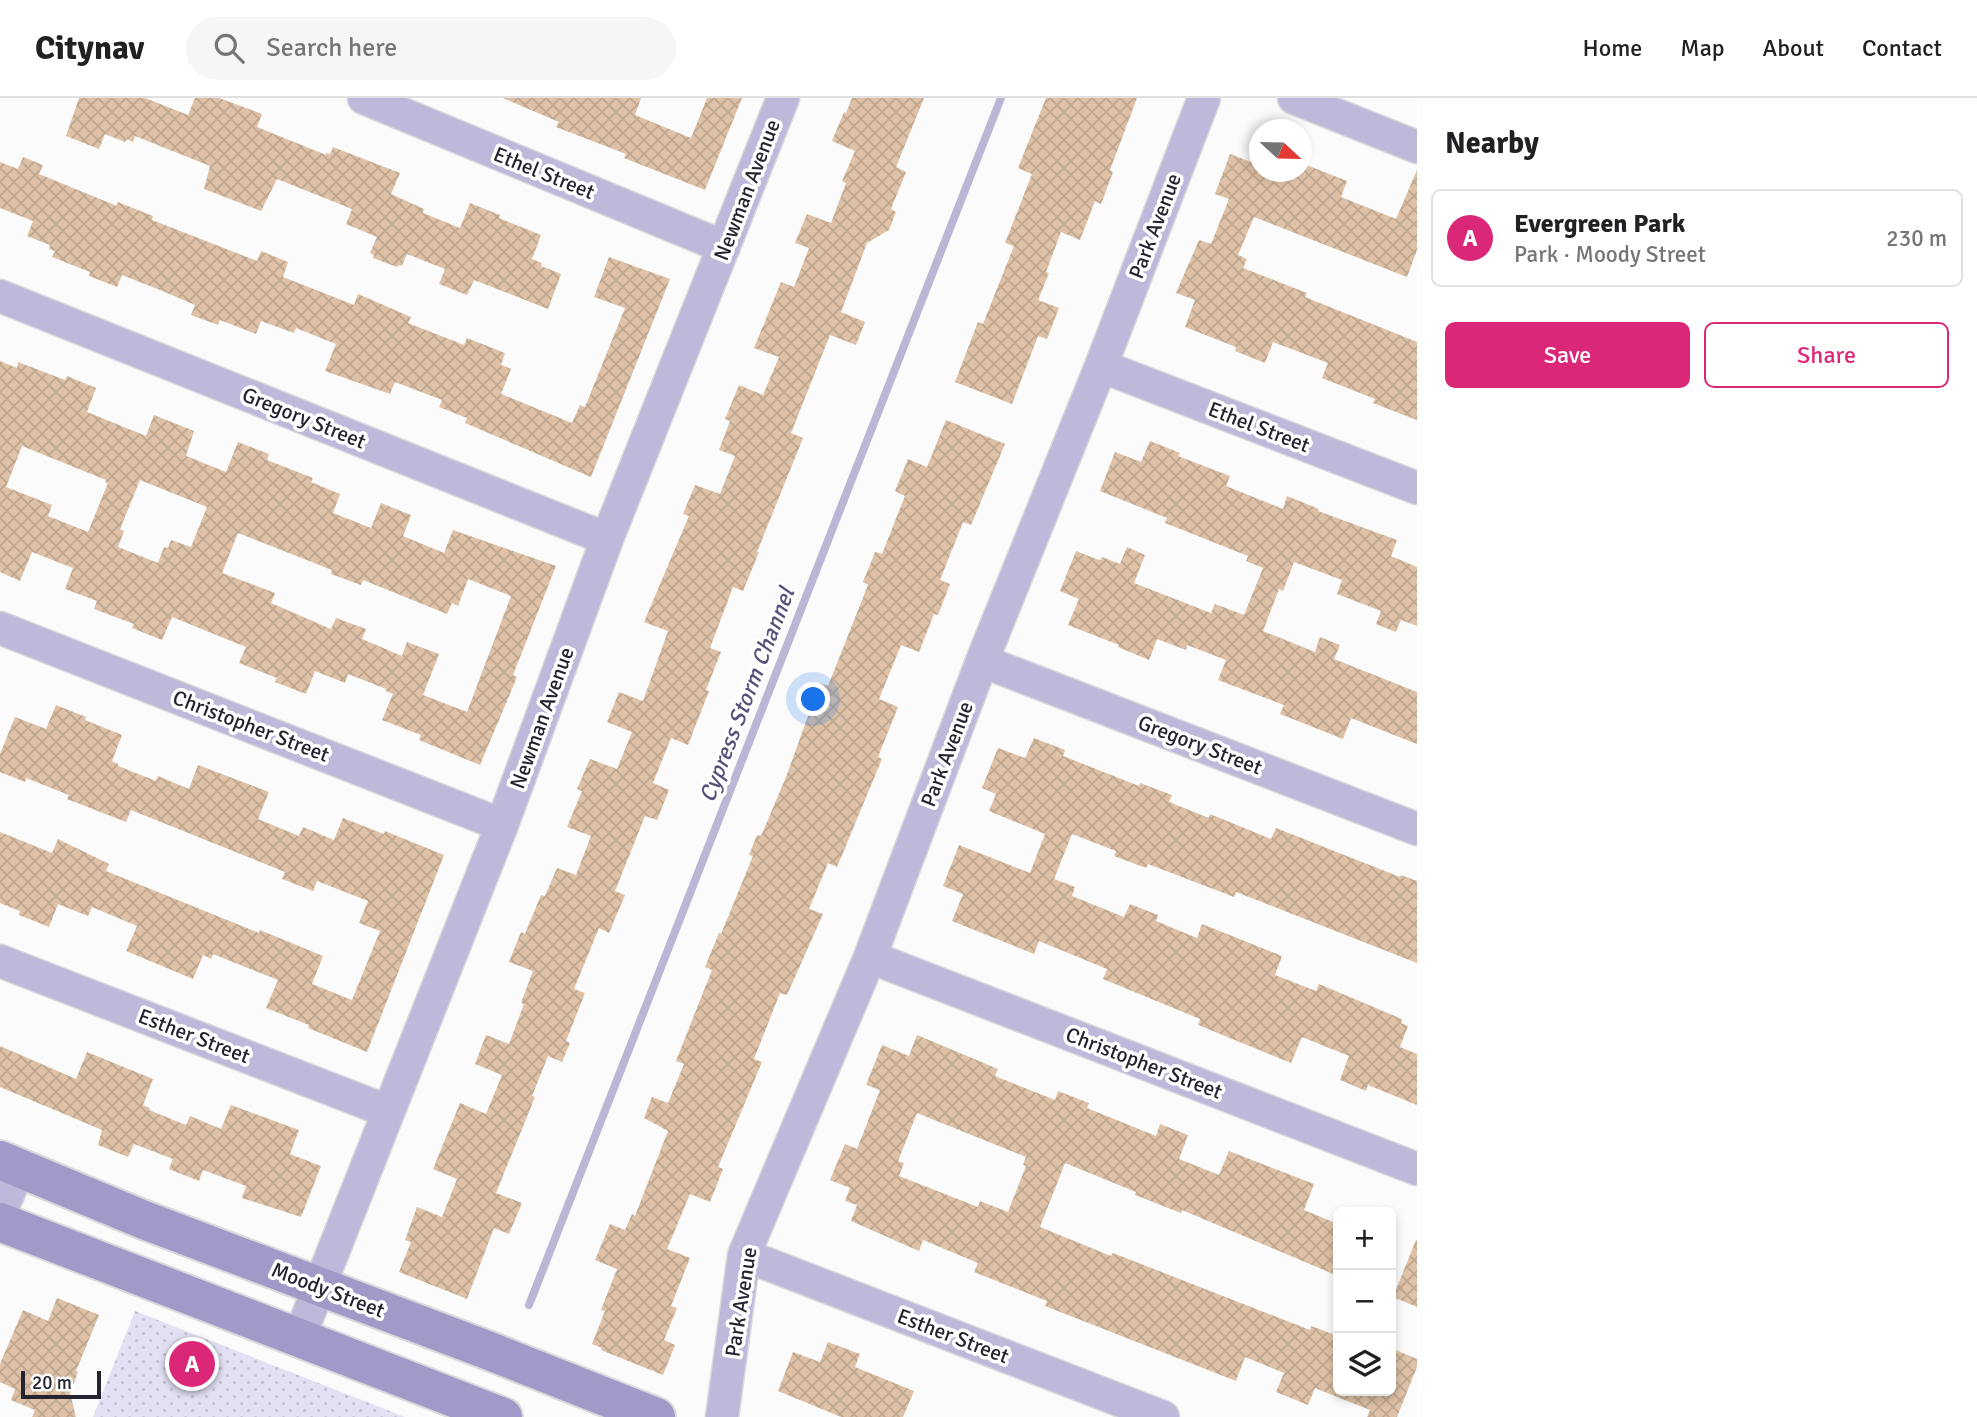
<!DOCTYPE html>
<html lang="en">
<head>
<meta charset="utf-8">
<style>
	body { margin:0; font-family:Signika,sans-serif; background:#f6f6f6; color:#202124 }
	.controls { position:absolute; right:21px; bottom:21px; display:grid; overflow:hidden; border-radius:10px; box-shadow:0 4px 10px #0003 }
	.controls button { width:63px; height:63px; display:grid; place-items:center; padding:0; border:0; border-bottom:2px solid #e0e0e0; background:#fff; color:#202124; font:35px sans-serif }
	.compass { position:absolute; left:1249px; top:21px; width:63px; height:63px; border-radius:50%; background:#fff; box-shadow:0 4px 10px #0003; rotate:112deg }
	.scale { position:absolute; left:21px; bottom:18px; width:80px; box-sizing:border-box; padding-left:7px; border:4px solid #252330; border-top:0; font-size:19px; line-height:24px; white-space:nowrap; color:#252330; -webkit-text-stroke:5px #fff; paint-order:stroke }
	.you { position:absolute; left:814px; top:602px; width:24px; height:24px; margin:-18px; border:5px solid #fff; border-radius:50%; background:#1a73e8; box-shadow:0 0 0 10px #1a73e833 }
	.badge { display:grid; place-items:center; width:46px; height:46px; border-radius:50%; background:#db2777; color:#fff; font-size:23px; font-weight:700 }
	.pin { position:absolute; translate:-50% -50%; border:4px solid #fff; box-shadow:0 2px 7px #0006 }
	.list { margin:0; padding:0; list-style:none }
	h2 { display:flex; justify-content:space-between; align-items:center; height:91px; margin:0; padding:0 28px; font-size:30px }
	h2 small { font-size:23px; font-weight:400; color:#757577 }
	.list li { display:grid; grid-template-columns:46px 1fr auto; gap:21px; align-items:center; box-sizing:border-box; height:98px; margin:0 14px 14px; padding:0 14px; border:2px solid #e0e0e0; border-radius:10px }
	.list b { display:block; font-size:26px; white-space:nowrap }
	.list p { margin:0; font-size:23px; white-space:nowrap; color:#757577 }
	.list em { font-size:23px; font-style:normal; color:#757577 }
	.actions { display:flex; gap:14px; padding:21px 28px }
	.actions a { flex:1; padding:16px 0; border:2px solid #db2777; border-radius:10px; text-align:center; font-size:24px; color:#db2777 }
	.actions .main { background:#db2777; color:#fff }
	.icon { flex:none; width:38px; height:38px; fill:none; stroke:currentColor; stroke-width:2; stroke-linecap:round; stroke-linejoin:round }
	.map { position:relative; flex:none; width:1417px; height:1319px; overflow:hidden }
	header { display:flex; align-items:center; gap:42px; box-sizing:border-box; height:98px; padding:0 35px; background:#fff; border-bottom:2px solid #e0e0e0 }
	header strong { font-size:33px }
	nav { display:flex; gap:38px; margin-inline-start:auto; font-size:24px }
	.search { width:490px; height:63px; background:#f6f6f6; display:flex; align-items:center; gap:18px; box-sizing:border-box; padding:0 24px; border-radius:38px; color:#757577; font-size:26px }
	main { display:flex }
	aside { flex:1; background:#fff }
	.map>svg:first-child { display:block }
	.park { fill:url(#park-dots) }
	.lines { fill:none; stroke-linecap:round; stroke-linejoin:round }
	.stream { stroke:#bbb6d4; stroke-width:8 }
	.building { fill:url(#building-cross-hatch); fill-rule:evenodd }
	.minor-casing { stroke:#d9d8db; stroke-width:35 }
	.secondary-casing { stroke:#d9d8db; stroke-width:42 }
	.minor { stroke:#beb9da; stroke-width:32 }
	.secondary { stroke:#a199c8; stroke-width:38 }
	.labels { text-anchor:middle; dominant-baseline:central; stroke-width:7; stroke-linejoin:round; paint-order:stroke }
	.street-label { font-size:21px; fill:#252330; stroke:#fff }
	.water-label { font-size:23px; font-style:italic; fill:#59507c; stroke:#fff }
</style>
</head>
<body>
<header>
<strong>Citynav</strong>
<div class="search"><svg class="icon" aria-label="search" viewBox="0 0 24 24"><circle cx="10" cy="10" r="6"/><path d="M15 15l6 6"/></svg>Search here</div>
<nav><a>Home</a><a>Map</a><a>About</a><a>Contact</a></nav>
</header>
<main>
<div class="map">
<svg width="1417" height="1319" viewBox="0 0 1417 1319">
	<defs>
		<pattern id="park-dots" width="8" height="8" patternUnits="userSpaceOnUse" patternTransform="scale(1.75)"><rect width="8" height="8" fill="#e3e0f4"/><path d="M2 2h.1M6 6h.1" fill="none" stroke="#c3c0d2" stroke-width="1.8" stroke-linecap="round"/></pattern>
		<pattern id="building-cross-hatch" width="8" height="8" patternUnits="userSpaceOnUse" patternTransform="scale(1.75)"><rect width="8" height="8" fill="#dec1a6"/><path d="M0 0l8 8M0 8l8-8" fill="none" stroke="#bea68f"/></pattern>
	</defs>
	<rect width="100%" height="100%" fill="#fbfbfb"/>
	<path class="park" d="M135 1213 405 1319H93Z"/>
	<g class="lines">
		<path class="stream" d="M529 1207 1001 0"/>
	</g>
	<path class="building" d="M79 0H145L188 17 195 0H219L262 16 257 29 326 57V55L330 56 333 49 400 75 391 96 424 111 423 115 460 130 470 105 500 117 499 120 541 137 532 161 542 165 541 168 561 176 548 211 474 182 467 197 439 186 445 171 407 156 402 168 399 167 397 169 373 160 374 157 370 155 377 139 346 126 352 111 277 81 261 113 204 91 210 68 135 38 133 44 127 41 125 44 105 36 99 51 66 38Z
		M503 0H641L635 17 691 40 707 0H742L705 92 624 60 626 56 556 29 559 24Z
		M852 0H924L896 69 906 74 891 111 896 114 889 132 867 145 841 214 865 224 856 247 830 237 791 335 803 340 757 454H759L743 493 733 489 710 550 721 554 706 592 709 593 688 647 671 640 653 685 669 692 657 722 645 718 615 793 625 797 609 835 599 830 574 891 585 895 566 943 570 945 562 964 548 958 532 998 535 999 496 1095 522 1105 509 1136 494 1130 467 1201 399 1174 411 1144 405 1142 417 1109 442 1119 457 1081 433 1071 460 1005 486 1016 502 977 475 966 486 937 509 946 524 906 521 905 533 873 509 864 521 834 525 836 541 797 545 798 557 770 576 777 591 738 567 729 582 693 577 691 590 661 617 671 632 634 607 624 619 594 643 603 668 533 644 524 689 418 683 416 695 387 720 396 735 358 719 352 730 323 725 321 739 287 763 297 779 259 754 250 781 184 794 189 809 150 795 145 807 116 831 125 846 85 842 83 855 53 832 43 844 14 846 15Z
		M1046 0H1137L1110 72 1113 74 1101 106 1095 103 1080 142 1061 134 1046 174 1049 175 1038 202 1059 210 1047 241 1038 238 1012 306 955 284 978 224 983 226 1014 148 1005 145 1032 76 1018 70Z
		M1230 56 1259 67V74H1301L1304 66 1347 83 1341 99 1396 121 1417 72V152L1407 179 1254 119 1238 157 1247 161 1243 170 1307 195 1305 199 1417 244V322L1373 305 1375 301 1322 280 1328 265 1273 244 1265 265 1235 253 1236 249 1185 229 1195 202 1176 195 1199 142 1211 146 1229 101 1215 96Z
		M23 59 43 67 39 76 117 108 118 104 153 118 152 122 257 163 261 153 288 164 283 179 354 207 358 196 411 219 408 225 464 247 467 240 505 255 501 267 511 271 501 296 572 325 580 307 585 309 625 210 594 199 609 159 670 181 591 379 465 325 467 320 439 309 442 302 395 284 390 296 325 273 336 246 296 230 294 235 261 223 256 236 220 222 218 227 191 217 195 207 165 194 122 177 117 189 89 178 90 174 52 159 55 153 49 151 50 147 27 138 33 123 0 110V64L18 71Z
		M0 263 17 270 18 264 65 282 67 278 96 290 87 314 146 338 154 317 194 333 186 358 226 374 238 344 269 356 267 362 313 380 311 384 340 396 333 415 371 430 381 405 411 417 403 438 444 455 453 432 556 468 513 577 517 579 480 667 419 642 421 637 382 622 393 596 386 593V591L348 576 345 585 315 573 306 596 275 584 277 580 239 565 246 549 172 519 162 542 132 530 134 526 94 511 97 503 65 491 73 470 32 454 20 483 0 474ZM22 348 106 382 105 384 108 385 88 434 48 418 52 407 6 389ZM140 382 207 409 191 449 171 442 168 450 164 449 158 465 118 449 124 433 120 431ZM238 435 332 472 331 476 361 487 363 482 447 516 452 505 458 508 468 481 511 498 467 614 423 597 439 556 407 544 402 558 362 541 366 531 336 520 331 531 271 505 275 495 222 475Z
		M946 322 1005 346 971 427 963 424 940 482 950 486 938 517 934 516 919 554 901 547 879 601 898 609 878 659 882 661 837 769 828 765 809 811 823 816 787 897 780 895 754 961 762 964 718 1069 723 1071 710 1104 690 1096 667 1151 690 1160 671 1208 677 1210 664 1242 675 1247 663 1277 601 1252 602 1250 592 1246 605 1213 601 1212 617 1171 595 1162 610 1126 625 1132 632 1116 635 1118 668 1033 644 1020 652 999 668 1005 684 966 676 963 712 872 705 869 719 835 721 836 753 758 749 757 757 737 761 738 786 679 820 585 828 588 868 487 863 484 875 454 882 456 905 398 895 393 908 361 927 369Z
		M1150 343 1180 355 1178 358 1230 378 1226 388 1283 411 1287 398 1319 411 1318 413 1397 442 1391 458 1417 469V528L1401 522 1396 534 1376 526 1381 513 1337 496 1342 482 1294 464 1283 493 1279 491 1263 533 1315 554 1320 539 1340 547 1334 561 1417 594V646L1351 620 1343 641 1280 616 1284 607 1218 582 1226 562 1187 547 1186 552 1157 541 1149 562 1118 549 1119 547 1068 527 1079 501 1060 493 1076 453 1096 461 1101 462 1102 459 1120 466 1127 449 1145 457 1134 485 1211 515 1215 506 1244 517 1263 470 1246 463 1248 458 1165 425 1167 420 1100 393 1115 354 1141 364Z
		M56 607 86 619 85 622 122 637 112 663 118 666V668L156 683 158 678 189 691 198 667 269 694 258 721 299 738 303 729 334 742 343 720 384 736 385 733 444 757 367 954 308 930 309 927 266 910 278 882 213 856 211 861 203 857 193 881 126 853 137 828 92 809 88 818 58 806 49 829 19 817 20 813 0 805V734L52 755 58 741 109 766 106 773 259 835 260 832 323 858 312 886 352 902 380 833 359 825 368 803 317 783 313 793 282 781 285 774 131 712 126 724 67 701 69 697 26 680 25 684 0 674V656L15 619 46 631Z
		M1034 640 1065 652 1063 658 1139 688 1140 685 1172 697 1169 704 1209 720 1210 716 1271 741 1276 730 1400 779 1401 777 1417 783V865L1236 794 1234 799 1148 766 1146 770 1114 758 1116 753 1072 736 1054 781 1075 789 1072 798 1124 819 1130 806 1158 817 1156 823 1197 840 1202 826 1282 858 1275 877 1316 893 1319 886 1402 921 1401 925 1408 928 1400 949 1417 956V1007L1368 987 1366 993 1340 982 1349 958 1302 939 1291 965 1198 927 1200 921 1103 881 1107 871 1039 843 1034 856 952 823 963 796 943 788 959 747 1030 775 1045 736 989 713 996 696 982 690 998 650 1025 660Z
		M917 937 998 971 995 978 1055 1002 1058 993 1089 1005 1087 1010 1156 1038 1160 1026 1188 1037 1179 1061 1219 1077 1229 1053 1314 1086 1304 1112 1338 1126V1178L1182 1112 1181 1115 1135 1097 1136 1094 1065 1065 1040 1129 1111 1158 1113 1155 1310 1232 1311 1228 1338 1238V1293H1391V1250L1417 1261V1269L1397 1319H1367L1370 1312 1315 1290 1308 1307 1276 1294 1284 1275 1245 1259 1236 1283 1045 1208 1047 1203 974 1174 978 1165 923 1142 919 1153 851 1123 857 1107 845 1103 850 1090 830 1082 845 1046 857 1051 880 992 866 987 882 947 909 958ZM917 1015 1026 1059 1023 1067 1026 1068 1008 1114 980 1103 978 1109 899 1078 904 1065 898 1063Z
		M0 948 76 981 87 954 153 981 143 1007 150 1010 149 1012 186 1027 190 1018 221 1031 231 1007 299 1032 290 1056 321 1068 301 1119 242 1100 246 1088 203 1072 199 1083 169 1071 173 1061 134 1046 128 1059 98 1047 102 1032 0 989Z
		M1416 1142H1417V1209L1393 1199Z
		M57 1200 99 1217 76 1273 78 1274 70 1295 76 1319H32L35 1312 11 1302 15 1291 0 1284V1266L23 1212 48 1223Z
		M828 1244 860 1256 855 1269 914 1293 903 1319H841L778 1293 793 1254 820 1264Z"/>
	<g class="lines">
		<defs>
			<path id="minor" d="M364 0 724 149
				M1294 0 1417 49
				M0 198 607 441
				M1101 268 1417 390
				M0 530 502 727
				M982 563 1417 731
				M870 859 1417 1071
				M0 863 387 1013
				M0 1116 19 1070
				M744 1157 1163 1319
				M299 1240 502 727 607 441 783 0
				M722 1319 744 1157 870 859 982 563 1101 268 1204 0"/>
			<path id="secondary" d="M0 1062 144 1122 487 1252 656 1319
				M0 1124 503 1319"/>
		</defs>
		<use href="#minor" class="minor-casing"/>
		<use href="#secondary" class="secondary-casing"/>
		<use href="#minor" class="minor"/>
		<use href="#secondary" class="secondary"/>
	</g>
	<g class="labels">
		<g class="street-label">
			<text transform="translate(544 75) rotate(22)">Ethel Street</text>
			<text transform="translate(747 92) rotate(-69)">Newman Avenue</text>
			<text transform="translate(1155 128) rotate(-69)">Park Avenue</text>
			<text transform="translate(304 320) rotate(22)">Gregory Street</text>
			<text transform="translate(1259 329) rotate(21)">Ethel Street</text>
			<text transform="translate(542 620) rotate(-70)">Newman Avenue</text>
			<text transform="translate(251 628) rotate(21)">Christopher Street</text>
			<text transform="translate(1200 647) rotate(21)">Gregory Street</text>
			<text transform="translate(947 656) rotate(-69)">Park Avenue</text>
			<text transform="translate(194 938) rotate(21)">Esther Street</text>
			<text transform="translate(1144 965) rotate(21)">Christopher Street</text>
			<text transform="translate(328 1192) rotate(21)">Moody Street</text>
			<text transform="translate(741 1204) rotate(-81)">Park Avenue</text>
			<text transform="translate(953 1238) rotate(21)">Esther Street</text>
		</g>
		<g class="water-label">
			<text transform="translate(747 597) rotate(-69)">Cypress Storm Channel</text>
		</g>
	</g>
</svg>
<div class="controls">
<button>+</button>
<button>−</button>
<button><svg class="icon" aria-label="layers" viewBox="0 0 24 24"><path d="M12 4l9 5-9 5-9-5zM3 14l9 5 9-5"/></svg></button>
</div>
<svg class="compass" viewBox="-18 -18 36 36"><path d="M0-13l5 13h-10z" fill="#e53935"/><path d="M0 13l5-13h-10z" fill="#757577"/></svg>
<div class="scale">20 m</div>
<div class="you"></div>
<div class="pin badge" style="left:192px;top:1266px">A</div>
</div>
<aside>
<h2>Nearby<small></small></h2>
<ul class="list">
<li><span class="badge">A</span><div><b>Evergreen Park</b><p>Park · Moody Street</p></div><em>230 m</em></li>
</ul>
<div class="actions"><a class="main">Save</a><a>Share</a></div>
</aside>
</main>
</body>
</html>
